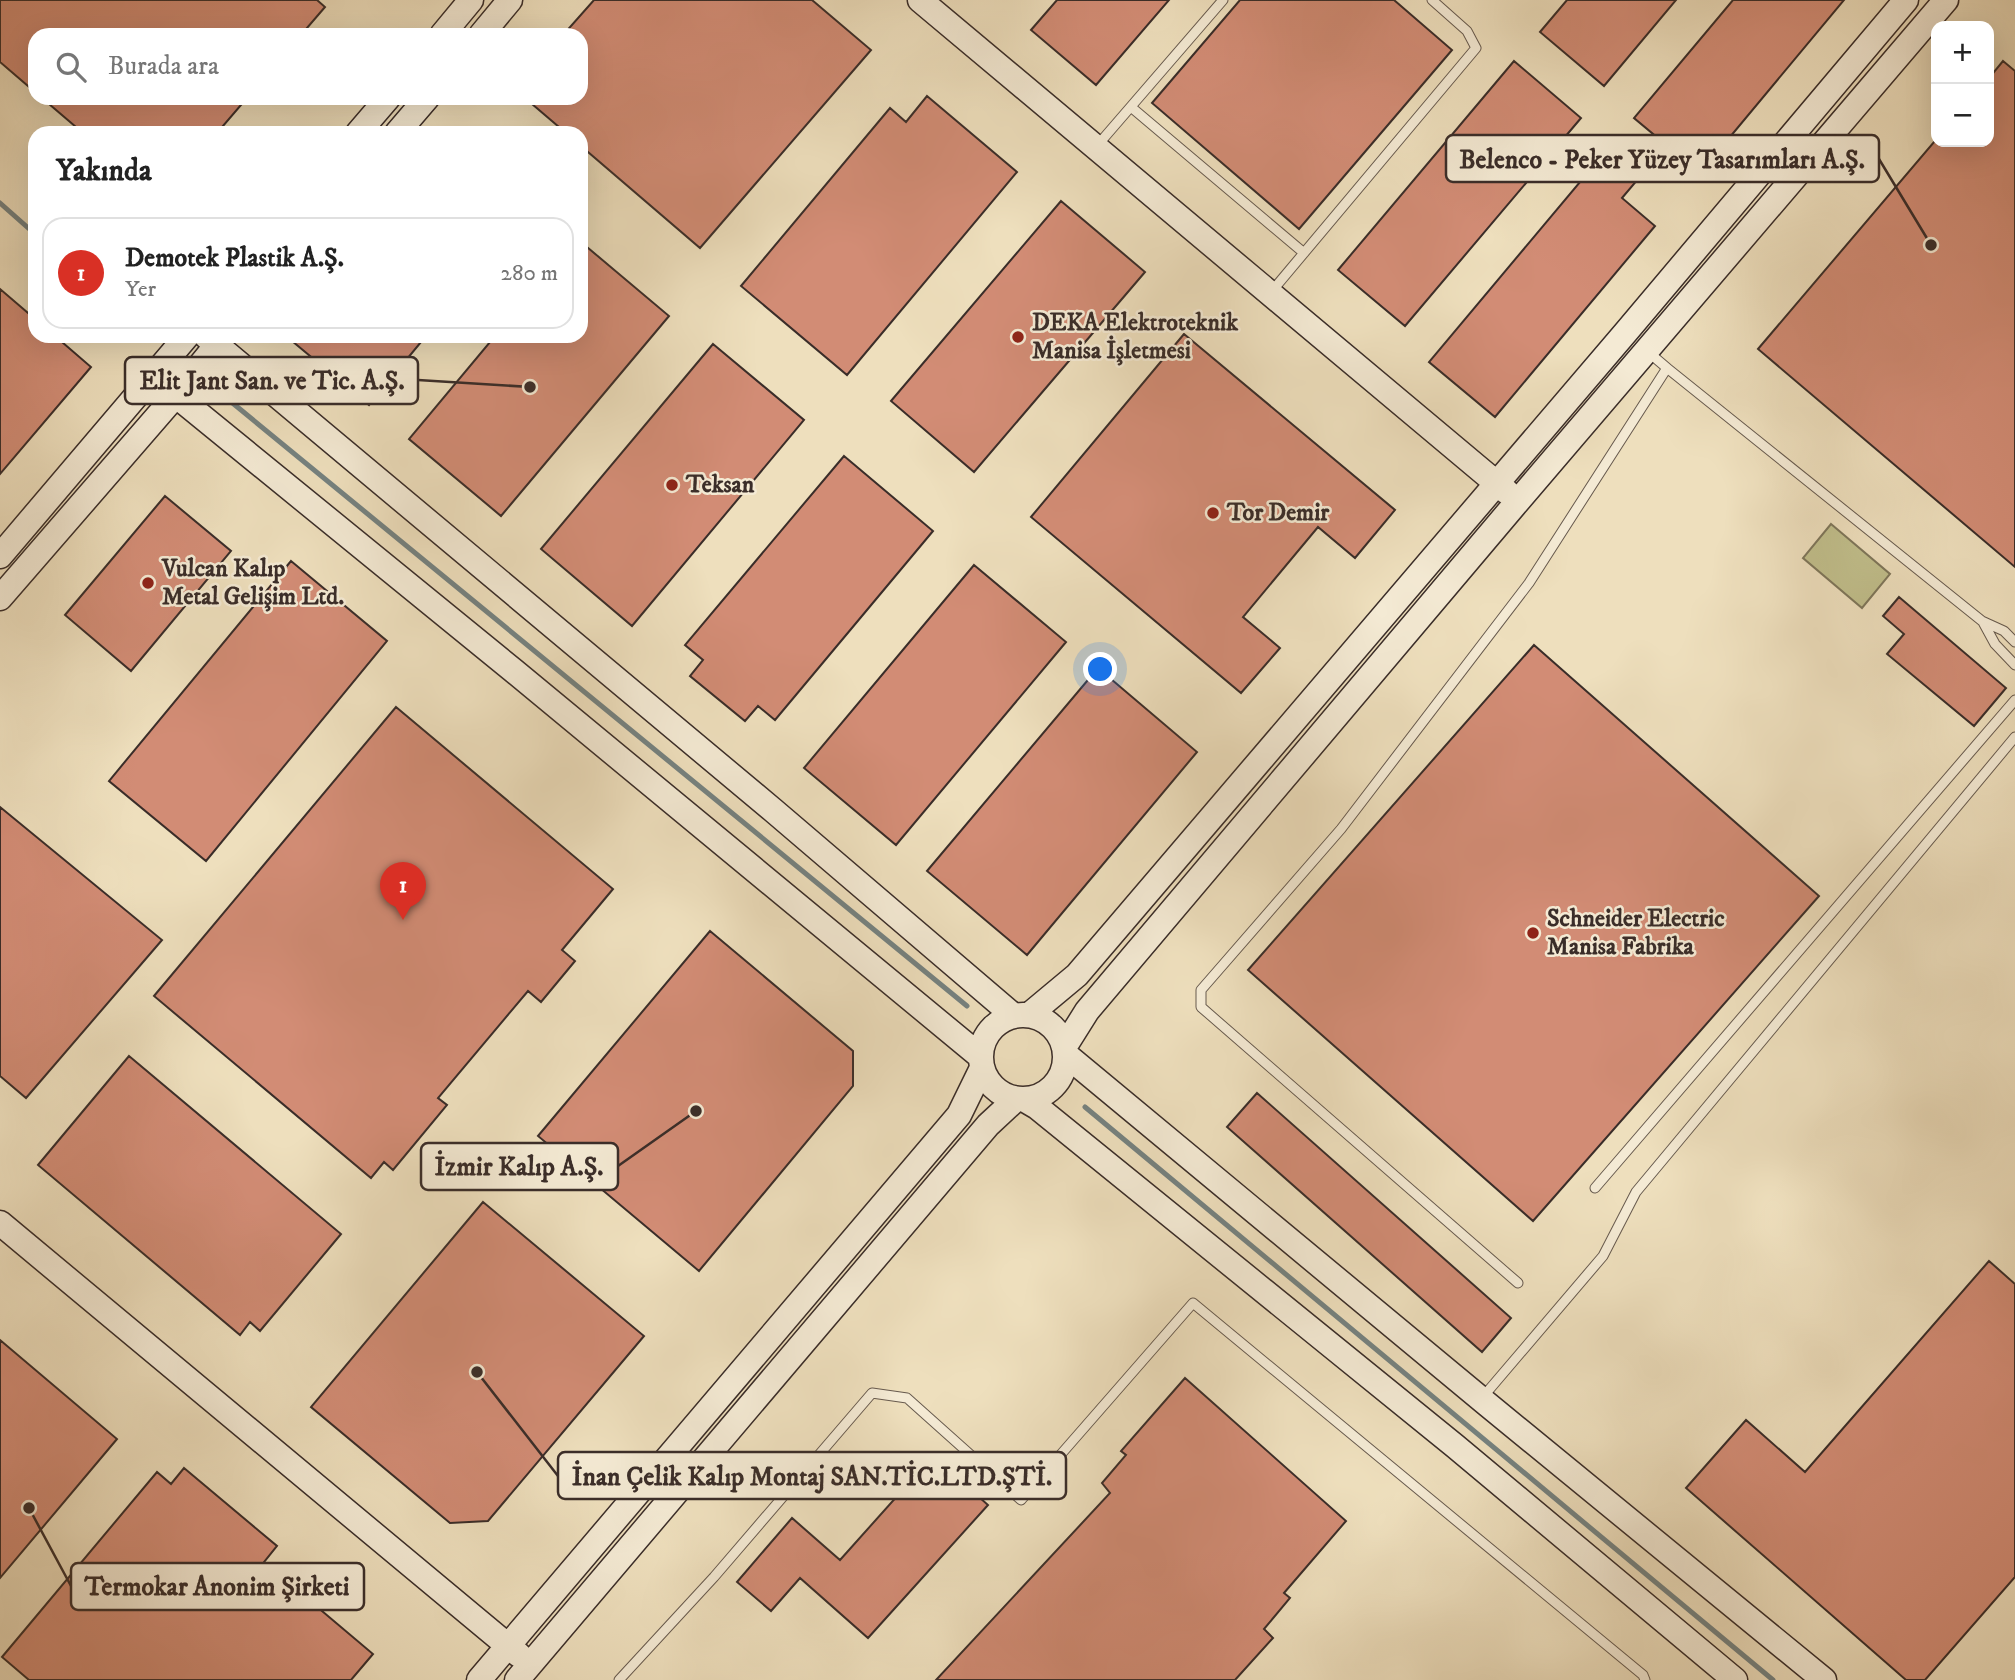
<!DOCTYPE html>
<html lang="tr">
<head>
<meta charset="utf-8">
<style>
	body { margin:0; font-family:"IM FELL DW Pica",serif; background:#f6f6f6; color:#222 }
	.controls { position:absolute; right:21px; top:21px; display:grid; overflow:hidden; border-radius:14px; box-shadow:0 7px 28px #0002 }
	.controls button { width:63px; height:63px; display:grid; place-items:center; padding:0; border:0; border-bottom:2px solid #e0e0e0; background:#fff; color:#222; font:35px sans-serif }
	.you { position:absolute; left:1101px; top:670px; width:24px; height:24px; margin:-18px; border:5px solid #fff; border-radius:50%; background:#1a73e8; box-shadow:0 0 0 10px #1a73e833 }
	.badge { display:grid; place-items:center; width:46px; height:46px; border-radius:50%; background:#d93025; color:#fff; font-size:23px; font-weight:700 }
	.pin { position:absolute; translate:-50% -58px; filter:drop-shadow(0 2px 4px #0008) }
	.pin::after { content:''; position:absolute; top:37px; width:24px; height:21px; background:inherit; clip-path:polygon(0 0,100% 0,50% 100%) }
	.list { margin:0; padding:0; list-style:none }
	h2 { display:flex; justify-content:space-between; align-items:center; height:91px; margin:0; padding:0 28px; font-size:30px }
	h2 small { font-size:23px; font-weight:400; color:#767676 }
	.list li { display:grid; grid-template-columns:46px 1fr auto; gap:21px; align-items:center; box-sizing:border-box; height:112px; margin:0 14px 14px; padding:0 14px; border:2px solid #e0e0e0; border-radius:21px }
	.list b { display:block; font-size:26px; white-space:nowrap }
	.list p { margin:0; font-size:23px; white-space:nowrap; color:#767676 }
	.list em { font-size:23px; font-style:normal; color:#767676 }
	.icon { flex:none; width:38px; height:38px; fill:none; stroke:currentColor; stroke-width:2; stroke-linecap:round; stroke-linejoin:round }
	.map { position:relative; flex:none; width:2015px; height:1680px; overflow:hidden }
	.search { position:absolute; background:#fff; box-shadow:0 7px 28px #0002; left:28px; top:28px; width:560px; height:77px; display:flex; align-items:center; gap:18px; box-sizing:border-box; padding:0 24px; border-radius:21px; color:#767676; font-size:26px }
	.panel { position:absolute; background:#fff; box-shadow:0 7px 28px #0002; left:28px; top:126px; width:560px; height:217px; border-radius:21px }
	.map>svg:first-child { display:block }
	.green { fill:#c1bf8c; stroke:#7e765a; stroke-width:2 }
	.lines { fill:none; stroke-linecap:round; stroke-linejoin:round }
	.stream { stroke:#758280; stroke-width:5 }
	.building { fill:#d28c75; stroke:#3a2d29; stroke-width:2 }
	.lane-casing { stroke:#675a4e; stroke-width:11 }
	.secondary-casing { stroke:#3a2d29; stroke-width:27 }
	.lane { stroke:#f4ead4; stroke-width:9 }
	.secondary { stroke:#f4ead4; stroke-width:24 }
	.poi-dot { fill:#8f2418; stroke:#f4ead4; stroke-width:2.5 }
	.labels { text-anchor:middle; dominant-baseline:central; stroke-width:5; stroke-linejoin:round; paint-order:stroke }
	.poi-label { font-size:24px; font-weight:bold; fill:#3a2d29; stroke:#f4ead4; text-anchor:start }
	.leader { fill:none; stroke:#3a2d29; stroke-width:2.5 }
	.callout-dot { fill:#3a2d29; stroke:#f4ead4; stroke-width:2.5 }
	.callout { fill:#f4ead4; stroke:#3a2d29; stroke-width:2.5 }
	.callout-label { font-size:26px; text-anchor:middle; font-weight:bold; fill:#3a2d29 }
</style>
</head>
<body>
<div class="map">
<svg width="2015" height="1680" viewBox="0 0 2015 1680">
	<rect width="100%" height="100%" fill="#eedfbd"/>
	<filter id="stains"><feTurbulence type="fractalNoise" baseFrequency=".00286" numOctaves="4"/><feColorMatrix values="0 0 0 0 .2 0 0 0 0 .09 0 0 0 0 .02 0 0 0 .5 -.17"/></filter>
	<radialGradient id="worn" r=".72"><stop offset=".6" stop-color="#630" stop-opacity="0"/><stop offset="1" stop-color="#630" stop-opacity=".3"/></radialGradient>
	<path class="green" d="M1831 524 1890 574 1862 608 1803 558Z"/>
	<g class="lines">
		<path class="stream" d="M0 203 35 234
			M213 387 967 1006
			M1085 1107 1773 1680"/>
	</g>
	<path class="building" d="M0 0H317L325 7 301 35H35V92L0 62Z
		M594 0H812L871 50 700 248 581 146V133H566L525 98H581V35H563Z
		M1057 0H1169L1096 85 1031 30Z
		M1240 0H1394L1452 50 1299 229 1152 103Z
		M1567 0H1676L1604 86 1540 32Z
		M1733 0H1844L1700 173 1634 118Z
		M1514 61 1581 118 1405 326 1338 270Z
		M2003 61 2015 71V567L1758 349 1934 142H1989V78Z
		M927 96 1017 172 847 375 741 286 890 108 906 122Z
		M42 98H247L217 133H83Z
		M1606 151 1639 178 1622 198 1655 226 1495 417 1429 362Z
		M1061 201 1145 272 974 472 891 401Z
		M581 242 669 316 501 516 409 439 495 336H581Z
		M0 289 35 319V336H55L91 367 0 474Z
		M1184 334 1395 510 1355 558 1318 527 1243 617 1280 648 1241 693 1031 517Z
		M286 336H426L369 405Z
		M713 344 804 420 632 626 541 549Z
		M844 456 933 531 775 720 758 706 745 721 690 676 703 660 685 645Z
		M165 496 231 551 131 671 65 615Z
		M291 561 387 641 206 861 109 781Z
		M974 565 1066 642 896 845 804 768Z
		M1899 597 2006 688 1974 726 1887 654 1904 634 1883 616Z
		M1534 645 1819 896 1533 1221 1248 970Z
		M1098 668 1197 752 1027 955 927 871Z
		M396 707 613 889 562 950 575 961 541 1002 528 991 438 1098 447 1105 393 1170 384 1162 371 1178 154 996Z
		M0 807 162 940 26 1098 0 1076Z
		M710 931 853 1051V1086L699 1271 538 1136Z
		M129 1056 341 1234 260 1331 250 1322 240 1335 38 1165Z
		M1257 1093 1511 1318 1482 1352 1227 1127Z
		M483 1202 644 1336 488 1521 450 1523 311 1407Z
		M1989 1261 2015 1284V1577L1925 1680H1906L1686 1488 1746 1420 1805 1472Z
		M0 1340 117 1439 0 1578Z
		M1185 1378 1346 1521 1284 1593 1290 1598 1264 1629 1273 1638 1235 1680H936L1110 1493 1102 1483 1126 1455 1121 1451Z
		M933 1456 988 1505 868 1638 800 1578 771 1611 737 1582 792 1518 840 1560Z
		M184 1468 277 1546 264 1562 373 1654 351 1680H29L2 1657 157 1472 171 1484Z"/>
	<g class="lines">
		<defs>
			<path id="lane" d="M1131 107 1304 253
				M1096 147 1223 0
				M1272 291 1476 48 1467 31 1432 0
				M1647 351 1667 368
				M1983 622 1995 644 2015 665
				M1595 1188 2015 700
				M1518 1283 1201 1007V990L1341 829 1529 583 1667 368 1982 621 2004 631 2015 642
				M1482 1398 1603 1256 1636 1192 2015 737
				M619 1680 714 1577 872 1393 907 1398 1021 1500 1193 1303 1643 1675 1645 1680"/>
			<path id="secondary" d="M920 0 1507 492
				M442 35 471 0
				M481 35 510 0
				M358 133 388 98
				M397 133 427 98
				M206 336 774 811 1014 1016
				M152 376 514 671 981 1057
				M0 556 187 336
				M0 598 176 395 224 336
				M981 1057a42 42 0 1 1 84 0a42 42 0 1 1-84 0Z
				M1029 1015 1077 975 1626 332 1906 0
				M1065 1046 1087 1011 1518 501 1946 0
				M1065 1054 1487 1404 1824 1680
				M1025 1100 1037 1107 1455 1446 1735 1680
				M0 1223 519 1655
				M479 1680 959 1115 982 1068
				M517 1680 988 1125 1016 1099"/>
		</defs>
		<use href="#lane" class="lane-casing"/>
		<use href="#secondary" class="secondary-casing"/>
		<use href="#lane" class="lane"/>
		<use href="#secondary" class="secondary"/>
	</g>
	<g class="poi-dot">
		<circle cx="1018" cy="337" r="7"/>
		<circle cx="672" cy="485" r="7"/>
		<circle cx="1213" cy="513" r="7"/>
		<circle cx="148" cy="583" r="7"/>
		<circle cx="1533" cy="933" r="7"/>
	</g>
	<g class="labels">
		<g class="poi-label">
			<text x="1032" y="323">DEKA Elektroteknik<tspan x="1032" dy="28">Manisa İşletmesi</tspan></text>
			<text x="686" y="485">Teksan</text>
			<text x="1227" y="513">Tor Demir</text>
			<text x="162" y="569">Vulcan Kalıp<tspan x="162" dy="28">Metal Gelişim Ltd.</tspan></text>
			<text x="1547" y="919">Schneider Electric<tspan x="1547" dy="28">Manisa Fabrika</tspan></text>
		</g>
	</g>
	<path class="leader" d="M1931 245L1879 159M530 387L418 380M696 1111L618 1166M477 1372L558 1476M29 1508L71 1586"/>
	<g class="callout-dot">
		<circle cx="1931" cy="245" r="7"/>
		<circle cx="530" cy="387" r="7"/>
		<circle cx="696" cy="1111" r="7"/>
		<circle cx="477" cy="1372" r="7"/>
		<circle cx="29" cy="1508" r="7"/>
	</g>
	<g class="callout">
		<rect x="1446" y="135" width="433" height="47" rx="7"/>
		<rect x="125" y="357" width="293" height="47" rx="7"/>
		<rect x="421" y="1143" width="197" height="47" rx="7"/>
		<rect x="558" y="1452" width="508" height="47" rx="7"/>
		<rect x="71" y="1563" width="293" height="47" rx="7"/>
	</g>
	<g class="callout-label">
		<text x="1662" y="168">Belenco - Peker Yüzey Tasarımları A.Ş.</text>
		<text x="272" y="389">Elit Jant San. ve Tic. A.Ş.</text>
		<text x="519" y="1175">İzmir Kalıp A.Ş.</text>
		<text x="812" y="1485">İnan Çelik Kalıp Montaj SAN.TİC.LTD.ŞTİ.</text>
		<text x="217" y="1595">Termokar Anonim Şirketi</text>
	</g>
	<rect width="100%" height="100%" filter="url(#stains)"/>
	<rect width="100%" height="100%" fill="url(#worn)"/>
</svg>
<div class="controls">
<button>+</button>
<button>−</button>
</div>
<div class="you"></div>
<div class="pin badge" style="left:403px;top:920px">1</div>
<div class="search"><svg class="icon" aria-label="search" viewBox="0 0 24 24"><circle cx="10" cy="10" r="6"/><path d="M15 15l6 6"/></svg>Burada ara</div>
<section class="panel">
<h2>Yakında<small></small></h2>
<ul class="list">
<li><span class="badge">1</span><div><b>Demotek Plastik A.Ş.</b><p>Yer</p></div><em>280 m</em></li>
</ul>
</section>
</div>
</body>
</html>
